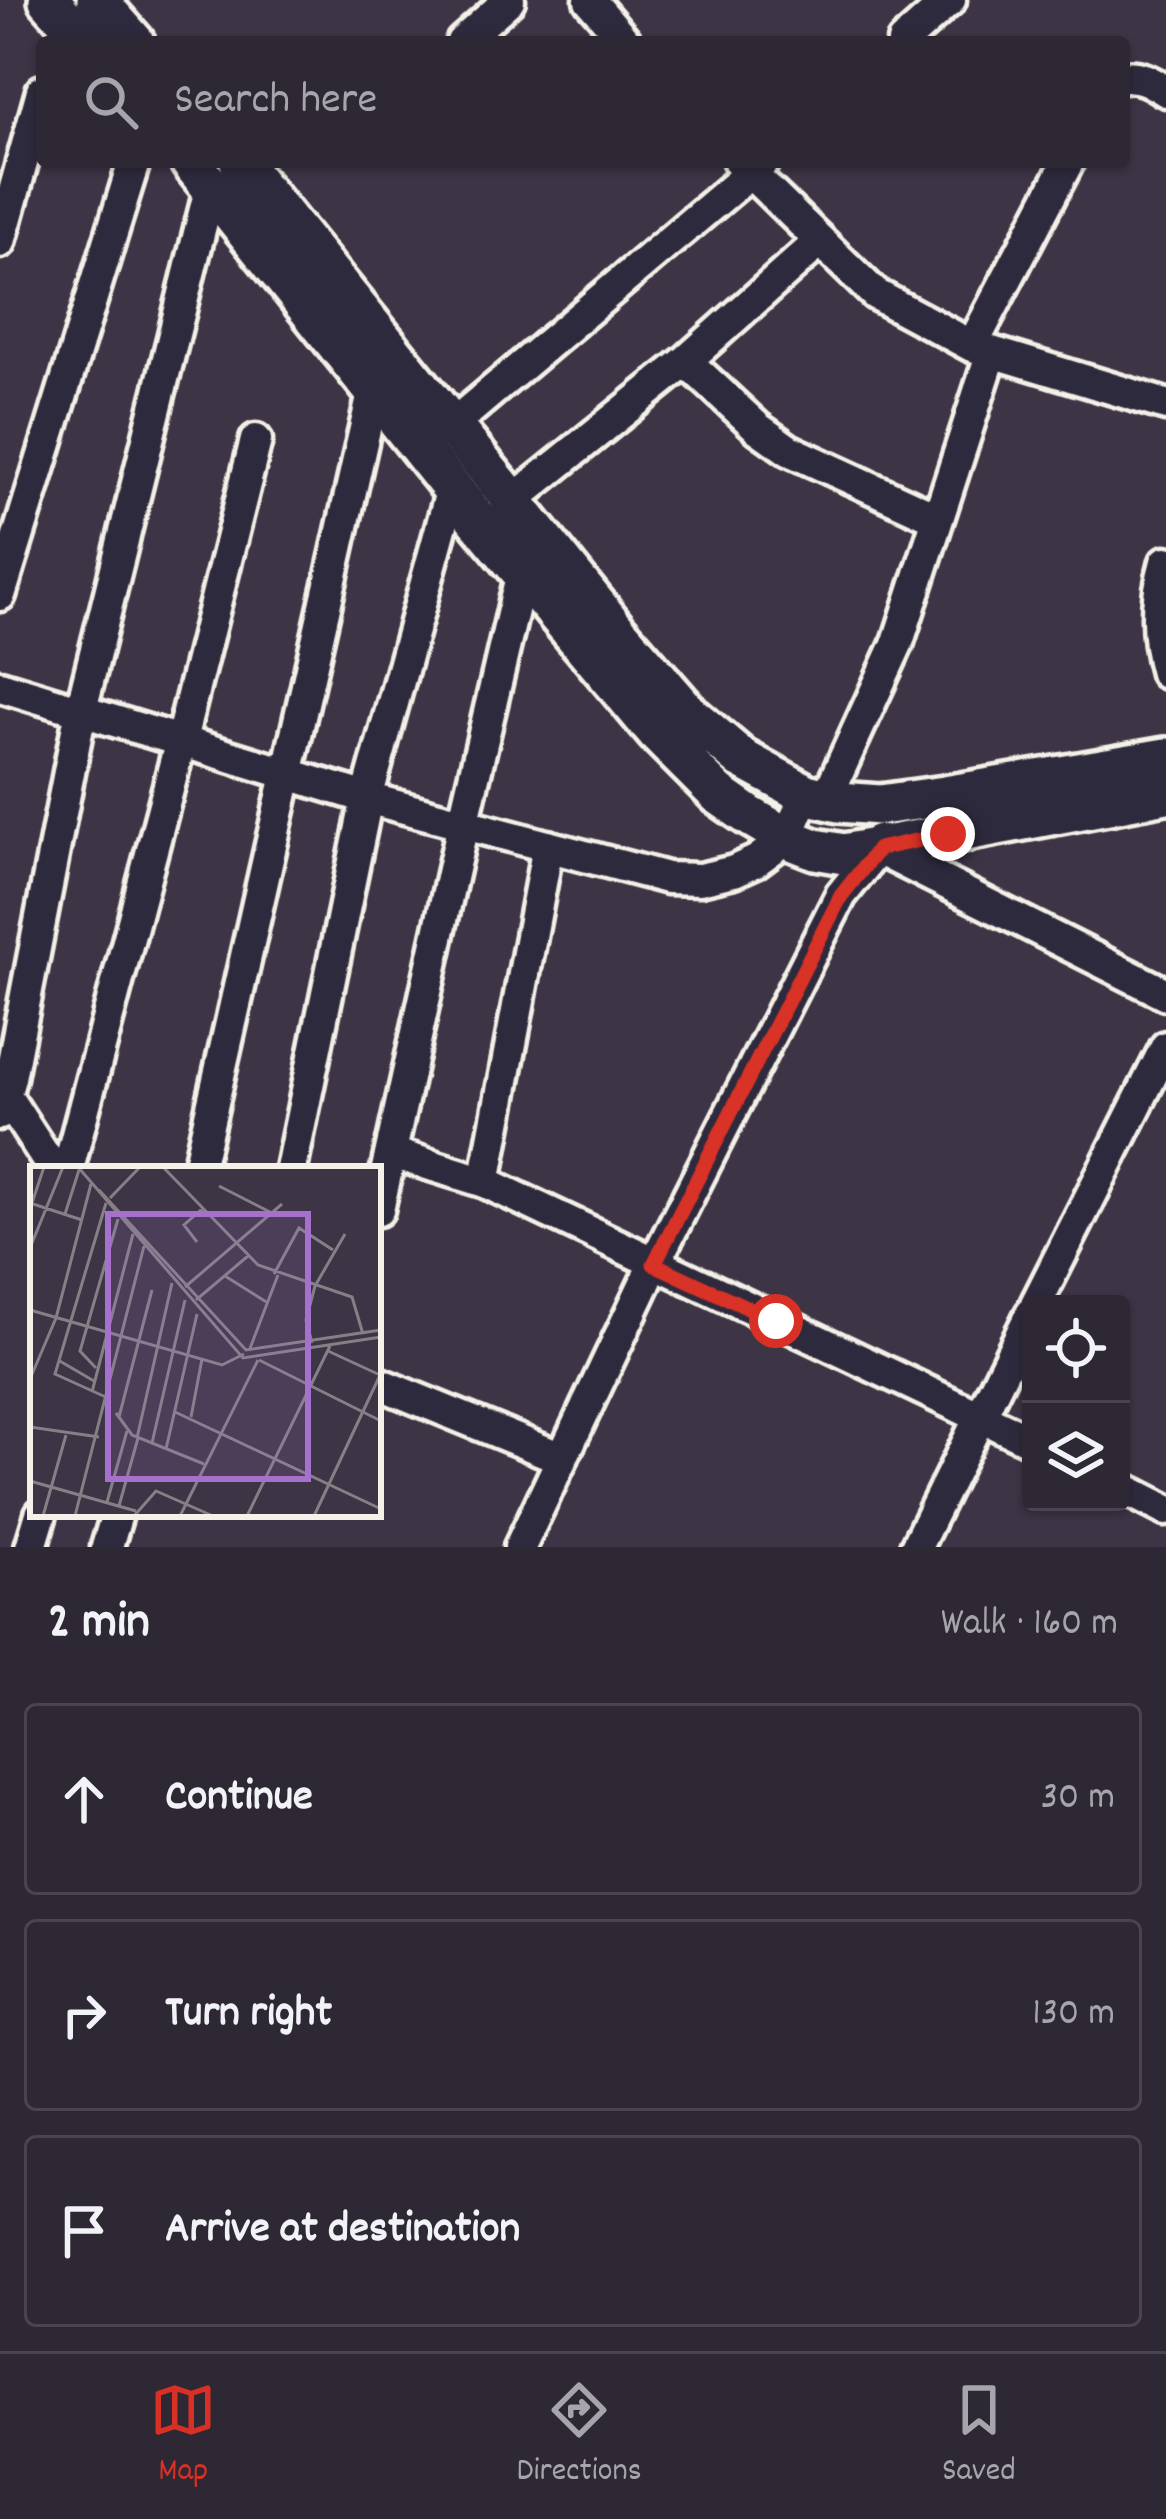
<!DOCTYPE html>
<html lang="en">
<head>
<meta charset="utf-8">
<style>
	body { margin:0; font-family:Dekko,sans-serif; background:#3a3340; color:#f1f3f6 }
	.controls { position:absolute; right:36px; bottom:36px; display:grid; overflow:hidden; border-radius:12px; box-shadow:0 3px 9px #0004 }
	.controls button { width:108px; height:108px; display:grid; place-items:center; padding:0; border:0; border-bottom:3px solid #49444f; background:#2e2734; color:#f1f3f6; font:60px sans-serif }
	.stop { position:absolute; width:36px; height:36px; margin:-27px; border:9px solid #d93025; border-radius:50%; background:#fff }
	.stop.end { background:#d93025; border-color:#fff; box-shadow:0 3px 12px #0008 }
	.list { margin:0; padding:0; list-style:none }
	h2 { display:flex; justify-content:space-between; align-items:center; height:156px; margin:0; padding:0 48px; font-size:51px }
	h2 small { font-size:39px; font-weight:400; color:#a7a5ac }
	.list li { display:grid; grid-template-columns:78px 1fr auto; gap:36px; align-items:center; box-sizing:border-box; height:192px; margin:0 24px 24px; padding:0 24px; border:3px solid #49444f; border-radius:12px }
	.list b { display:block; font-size:45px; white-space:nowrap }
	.list em { font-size:39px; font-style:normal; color:#a7a5ac }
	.icon { flex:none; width:66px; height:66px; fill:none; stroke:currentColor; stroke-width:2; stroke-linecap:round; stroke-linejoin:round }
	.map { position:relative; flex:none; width:1166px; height:1547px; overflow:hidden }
	.search { position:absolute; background:#2e2734; box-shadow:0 3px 9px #0004; left:36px; right:36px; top:36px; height:132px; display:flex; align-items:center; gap:30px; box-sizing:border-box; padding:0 42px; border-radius:12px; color:#a7a5ac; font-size:45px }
	.sheet { height:804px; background:#2e2734 }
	nav { display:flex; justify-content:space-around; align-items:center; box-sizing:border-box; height:168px; border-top:3px solid #49444f; background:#2e2734; font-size:33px; color:#a7a5ac }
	nav a { display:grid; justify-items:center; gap:6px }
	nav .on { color:#d93025 }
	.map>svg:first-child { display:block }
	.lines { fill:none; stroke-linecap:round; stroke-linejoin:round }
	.minor-casing { stroke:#f4f1e8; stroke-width:39 }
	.tertiary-casing { stroke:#f4f1e8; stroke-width:48 }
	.minor { stroke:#2f2a3d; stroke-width:30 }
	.tertiary { stroke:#2f2a3d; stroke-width:39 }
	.route { stroke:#d93025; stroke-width:15 }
	.inset-road { fill:none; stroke:#868086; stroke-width:3 }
	.view { fill:#a571cd; fill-opacity:0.15; stroke:#a571cd; stroke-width:6 }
	.inset-edge { fill:none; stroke:#f4f1e8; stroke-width:6 }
</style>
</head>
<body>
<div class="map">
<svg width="1166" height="1547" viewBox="0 0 1166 1547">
	<rect width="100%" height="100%" fill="#3d3445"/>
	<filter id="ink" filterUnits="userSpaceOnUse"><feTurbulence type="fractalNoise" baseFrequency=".00833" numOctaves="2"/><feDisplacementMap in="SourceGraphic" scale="24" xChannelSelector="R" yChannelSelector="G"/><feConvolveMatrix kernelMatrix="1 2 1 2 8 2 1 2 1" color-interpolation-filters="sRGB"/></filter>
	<g filter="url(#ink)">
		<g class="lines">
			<defs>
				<path id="minor" d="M590 0 626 42
					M462 42 509 0
					M903 42 950 0
					M1124 77C1140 74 1153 83 1166 91
					M739 162 875 294 972 346 1166 405
					M0 242 42 91
					M972 346 1068 162
					M686 361 758 428 789 450 937 518
					M452 425 763 162
					M512 501 686 361 819 242
					M1166 562C1155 600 1155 635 1166 673
					M0 595 134 162
					M0 686 367 798 667 878 700 879 734 871 756 861 787 838 806 794
					M826 799 898 642 992 352
					M878 849 1166 994
					M5 1095 53 1169
					M0 1114 10 1078 81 710 211 185
					M392 1153 485 1182 1031 1441
					M68 1169 181 740 256 440
					M198 1169 374 389
					M291 1169 367 798 452 488
					M485 1182 548 846
					M378 1210 463 824 522 572
					M1036 1304 1166 1047
					M378 1383 561 1458
					M1121 1487 1166 1510
					M31 1547 41 1514
					M107 1547 117 1514
					M520 1547 654 1264 841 895 878 849V840
					M916 1547 1031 1314"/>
				<path id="tertiary" d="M49 0 86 42
					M97 0 134 42
					M191 162 471 512 657 733 718 794 748 815 787 838 815 849 844 854 1166 793
					M240 162 617 631 691 716 742 759 806 794 839 802 880 805 945 796 1166 758"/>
			</defs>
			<use href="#minor" class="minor-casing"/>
			<use href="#tertiary" class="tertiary-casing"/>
			<use href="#minor" class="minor"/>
			<use href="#tertiary" class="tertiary"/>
		</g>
	</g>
	<g class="lines" filter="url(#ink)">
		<path class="route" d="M776 1321 654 1264 841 896 878 849 948 834"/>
	</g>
	<g transform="translate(30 1166)">
		<rect width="351" height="351" fill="#3d3445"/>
		<path class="inset-road" d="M48 1 213 192 351 171M133 1 228 99 322 131 333 168M189 20 242 47M69 24 216 184 351 164M80 32 110 1M0 37 52 54M2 37 14 1M76 37 25 208 80 233M35 48 49 4M167 76 154 59 173 42M0 82 33 1M244 108 269 62 303 84M195 110 238 137M155 121 252 38M166 134 218 90M0 144 192 199 214 188M282 177 276 154 285 120 315 68M219 185 248 109M298 185 350 209M28 194 64 215M229 194 351 255M66 202 50 185 88 53M0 213 26 152 61 18M62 226 103 68M145 246 351 343M86 247 102 269 174 298M89 251 122 124M161 251 172 193M0 261 69 271M107 272 142 117M122 277 155 134M136 283 167 148M0 315 106 345M77 336 97 265M89 340 108 272M13 350 36 269M45 350 114 80M104 350 126 325 183 350M150 350 228 194M217 350 300 180M284 350 351 207"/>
		<path class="view" d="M78 48H278V313H78Z"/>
		<rect width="351" height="351" class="inset-edge"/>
	</g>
</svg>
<div class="controls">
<button><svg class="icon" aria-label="locate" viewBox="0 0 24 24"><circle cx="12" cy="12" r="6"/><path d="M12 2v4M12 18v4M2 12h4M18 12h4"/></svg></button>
<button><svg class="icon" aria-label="layers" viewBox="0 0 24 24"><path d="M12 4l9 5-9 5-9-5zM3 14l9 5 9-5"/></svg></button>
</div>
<div class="stop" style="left:776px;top:1321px"></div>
<div class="stop end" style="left:948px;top:834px"></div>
<div class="search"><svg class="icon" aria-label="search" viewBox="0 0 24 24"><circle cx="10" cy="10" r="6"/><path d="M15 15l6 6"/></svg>Search here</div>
</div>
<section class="sheet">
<h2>2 min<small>Walk · 160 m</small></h2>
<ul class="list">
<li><svg class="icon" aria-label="ahead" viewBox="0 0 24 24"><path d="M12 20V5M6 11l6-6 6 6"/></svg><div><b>Continue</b></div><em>30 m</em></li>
<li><svg class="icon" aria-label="right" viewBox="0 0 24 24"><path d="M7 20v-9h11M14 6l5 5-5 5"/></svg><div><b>Turn right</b></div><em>130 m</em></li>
<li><svg class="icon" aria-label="arrive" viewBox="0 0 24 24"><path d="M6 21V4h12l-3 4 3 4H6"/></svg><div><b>Arrive at destination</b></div></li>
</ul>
</section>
<nav>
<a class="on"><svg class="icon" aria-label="map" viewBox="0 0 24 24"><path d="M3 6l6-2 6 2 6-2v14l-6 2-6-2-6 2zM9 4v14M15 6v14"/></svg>Map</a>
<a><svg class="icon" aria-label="directions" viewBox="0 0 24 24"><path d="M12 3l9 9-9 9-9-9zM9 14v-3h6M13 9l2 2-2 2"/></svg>Directions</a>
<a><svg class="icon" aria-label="saved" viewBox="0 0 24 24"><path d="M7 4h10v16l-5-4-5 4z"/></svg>Saved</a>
</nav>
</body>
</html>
